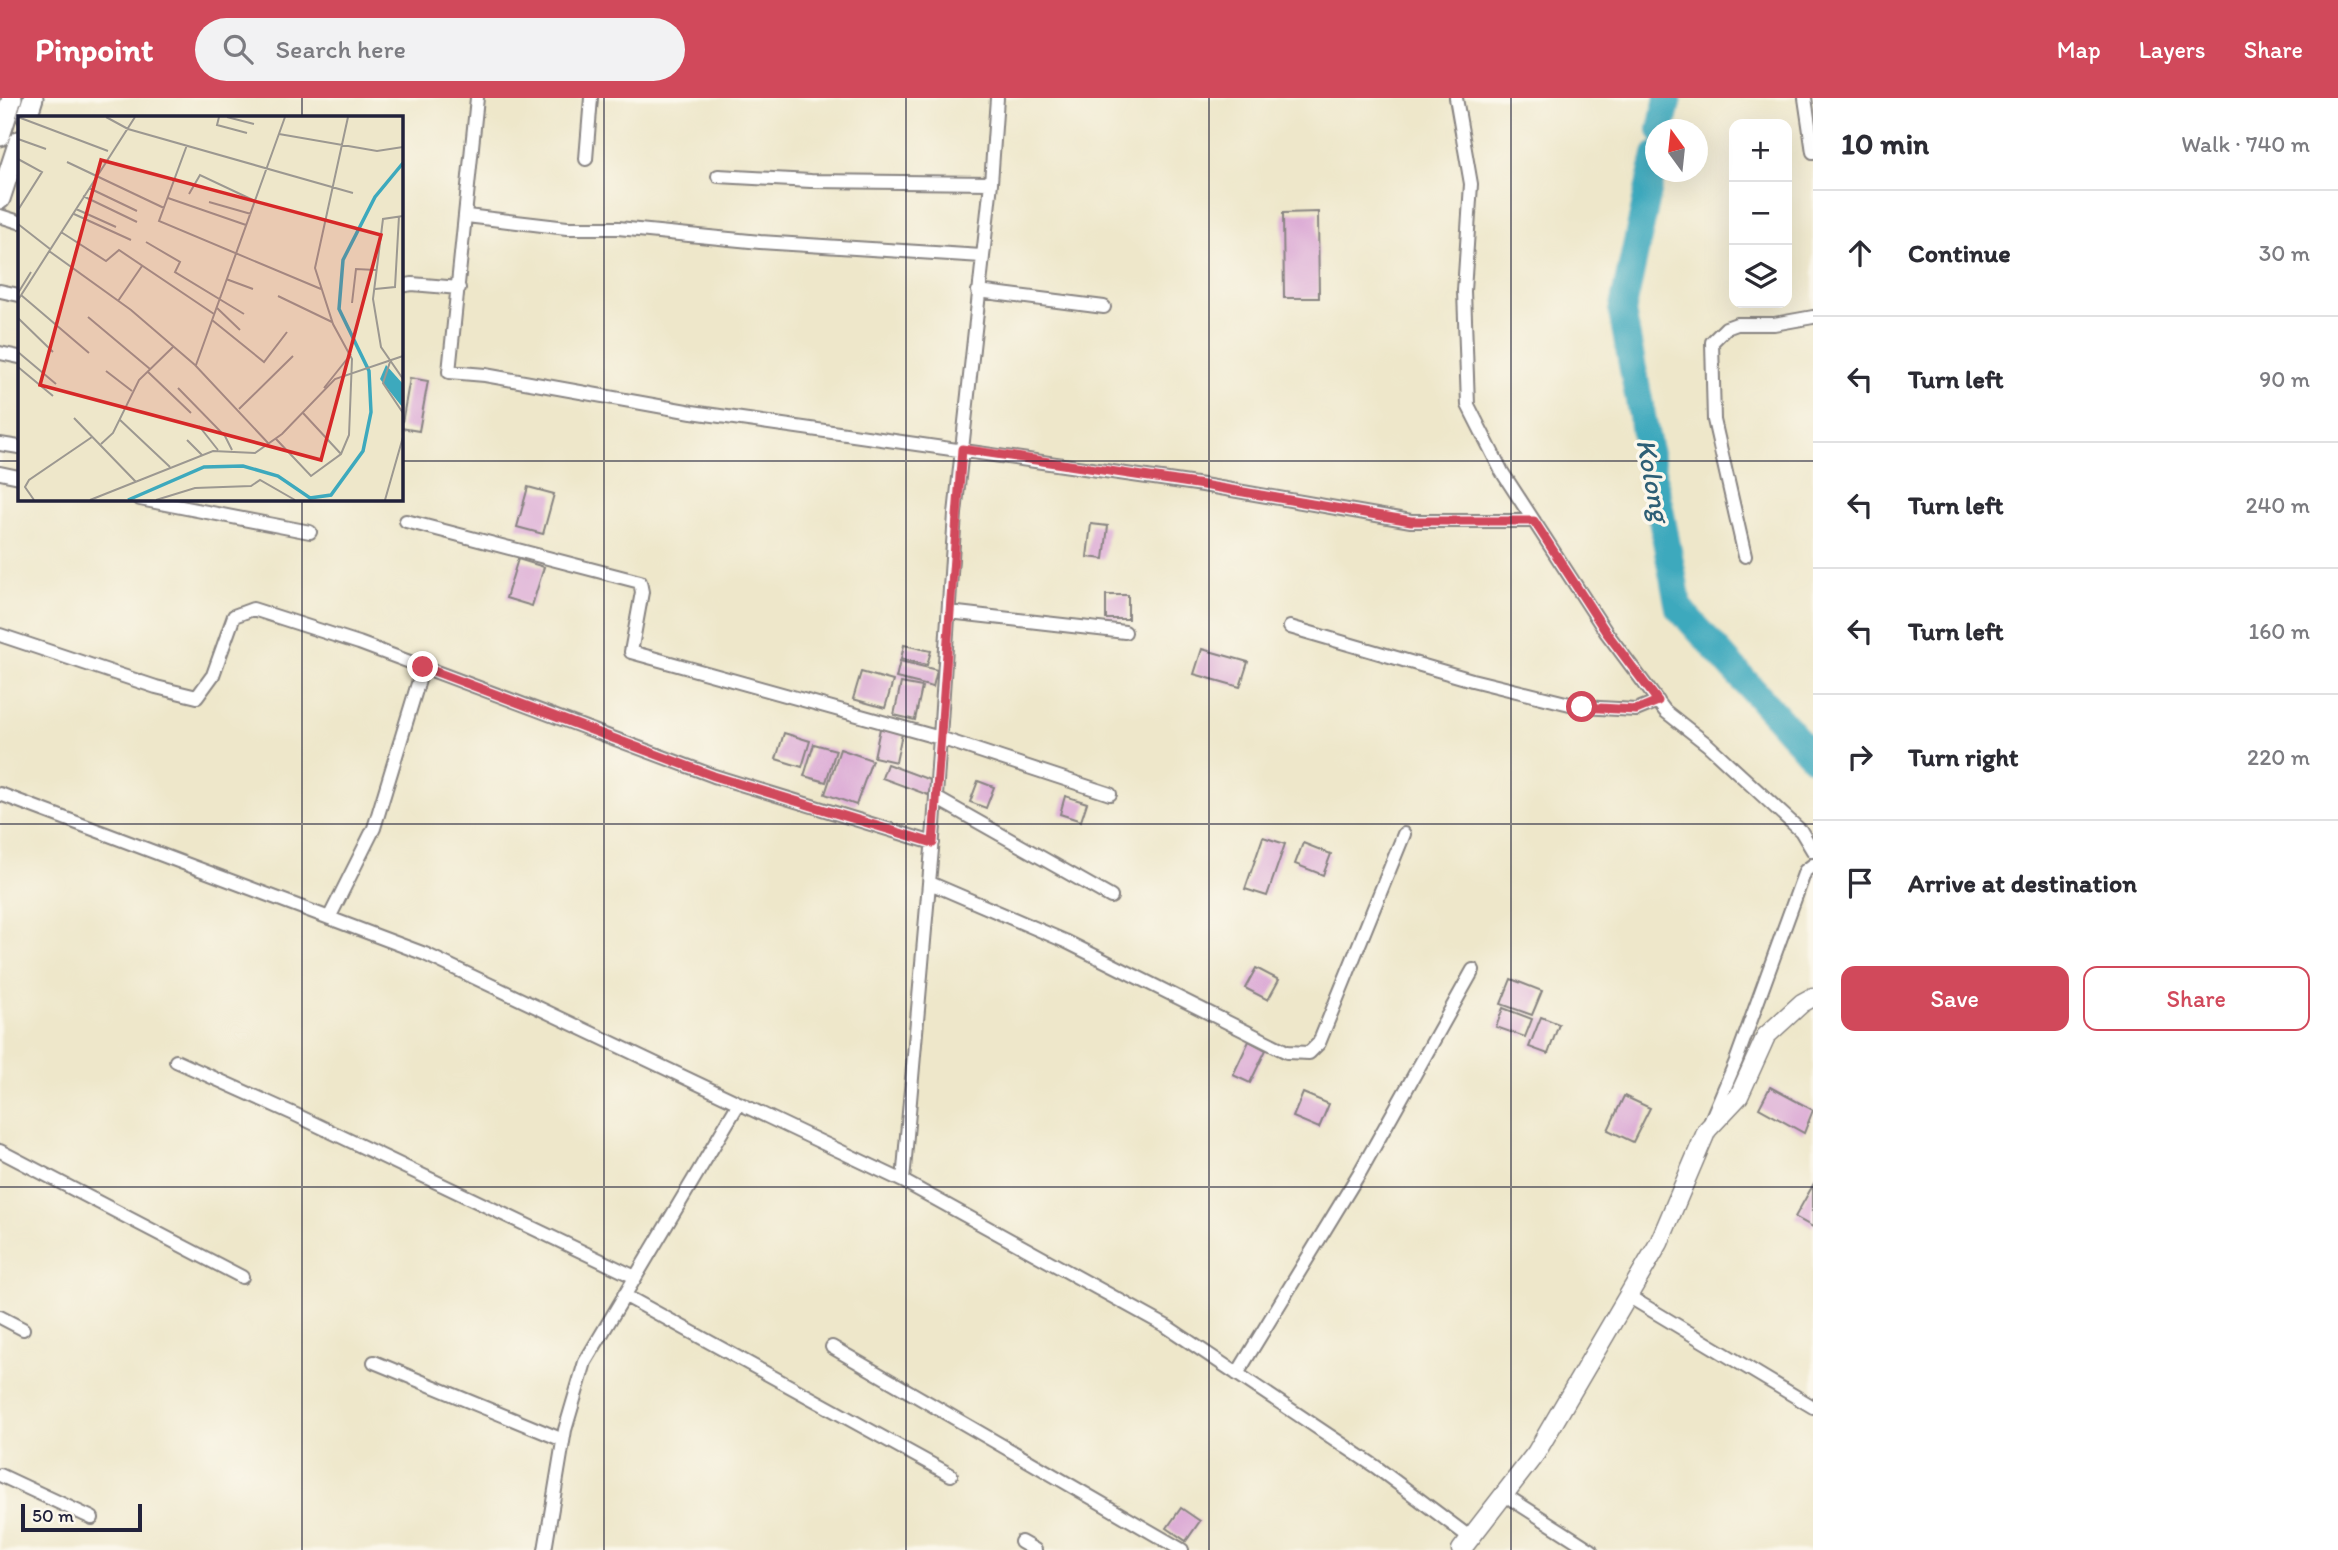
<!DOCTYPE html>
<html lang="en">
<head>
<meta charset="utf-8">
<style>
	body { margin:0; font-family:Itim,sans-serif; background:#f2f2f3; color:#2b2b33 }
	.controls { position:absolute; right:21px; top:21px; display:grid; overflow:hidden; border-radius:14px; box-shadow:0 7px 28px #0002 }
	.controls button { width:63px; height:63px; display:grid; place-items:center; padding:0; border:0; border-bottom:2px solid #e1e1e2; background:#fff; color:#2b2b33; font:35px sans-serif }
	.compass { position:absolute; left:1645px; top:21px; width:63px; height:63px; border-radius:50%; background:#fff; box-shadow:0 7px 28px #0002; rotate:345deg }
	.scale { position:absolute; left:21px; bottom:18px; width:121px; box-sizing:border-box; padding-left:7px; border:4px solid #22223b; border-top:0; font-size:19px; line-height:24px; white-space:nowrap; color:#22223b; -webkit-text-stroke:5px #fbf7ec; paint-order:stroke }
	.stop { position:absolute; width:21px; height:21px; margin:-16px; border:5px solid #d1495b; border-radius:50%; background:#fff }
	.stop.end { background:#d1495b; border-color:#fff; box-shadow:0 2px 7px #0008 }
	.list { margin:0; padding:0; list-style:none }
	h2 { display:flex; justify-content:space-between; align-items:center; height:91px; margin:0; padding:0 28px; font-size:30px }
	h2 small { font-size:23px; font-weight:400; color:#7c7c81 }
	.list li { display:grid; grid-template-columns:46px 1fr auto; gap:21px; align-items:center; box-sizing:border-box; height:126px; padding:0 28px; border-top:2px solid #e1e1e2 }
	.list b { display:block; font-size:26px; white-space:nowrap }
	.list em { font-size:23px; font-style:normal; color:#7c7c81 }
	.actions { display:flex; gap:14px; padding:21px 28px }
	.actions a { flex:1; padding:16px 0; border:2px solid #d1495b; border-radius:14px; text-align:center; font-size:24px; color:#d1495b }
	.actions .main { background:#d1495b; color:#fff }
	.icon { flex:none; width:38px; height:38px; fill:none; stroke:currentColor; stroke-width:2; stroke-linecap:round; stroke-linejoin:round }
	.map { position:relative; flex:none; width:1813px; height:1452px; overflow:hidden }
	header { display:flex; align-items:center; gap:42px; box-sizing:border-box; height:98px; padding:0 35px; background:#d1495b; color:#fff }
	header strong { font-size:33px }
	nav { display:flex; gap:38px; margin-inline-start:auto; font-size:24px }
	.search { width:490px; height:63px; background:#f2f2f3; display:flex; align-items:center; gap:18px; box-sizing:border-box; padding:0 24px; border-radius:38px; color:#7c7c81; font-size:26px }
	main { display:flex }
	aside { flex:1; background:#fff }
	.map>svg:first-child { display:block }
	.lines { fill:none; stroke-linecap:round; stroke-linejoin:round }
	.river { stroke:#3da9bd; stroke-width:28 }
	.building { fill:#dcaad5 }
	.street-casing { stroke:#888482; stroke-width:16 }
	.secondary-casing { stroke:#888482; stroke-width:21 }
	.primary-casing { stroke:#888482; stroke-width:23 }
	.street { stroke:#fff; stroke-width:12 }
	.secondary { stroke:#fff; stroke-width:18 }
	.primary { stroke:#fff; stroke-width:19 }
	.route { stroke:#d1495b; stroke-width:9 }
	.grid { fill:none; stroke:#22223b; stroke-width:2; stroke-opacity:0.55 }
	.labels { text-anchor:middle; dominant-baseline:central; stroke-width:7; stroke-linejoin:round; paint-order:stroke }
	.water-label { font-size:28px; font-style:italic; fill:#2e5f76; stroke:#fbf7ec }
	.inset-river { fill:none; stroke:#3da9bd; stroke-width:3.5 }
	.inset-road { fill:none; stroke:#9c9891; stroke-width:2 }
	.view { fill:#d62828; fill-opacity:0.15; stroke:#d62828; stroke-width:3.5 }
	.inset-edge { fill:none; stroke:#22223b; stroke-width:3.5 }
</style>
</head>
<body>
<header>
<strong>Pinpoint</strong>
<div class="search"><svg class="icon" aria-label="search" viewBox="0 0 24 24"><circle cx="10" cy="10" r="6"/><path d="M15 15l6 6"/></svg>Search here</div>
<nav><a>Map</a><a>Layers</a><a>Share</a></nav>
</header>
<main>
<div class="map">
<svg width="1813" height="1452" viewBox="0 0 1813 1452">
	<rect width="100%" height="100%" fill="#fbf7ec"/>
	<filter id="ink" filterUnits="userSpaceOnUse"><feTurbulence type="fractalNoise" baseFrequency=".0143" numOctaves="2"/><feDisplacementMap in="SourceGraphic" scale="14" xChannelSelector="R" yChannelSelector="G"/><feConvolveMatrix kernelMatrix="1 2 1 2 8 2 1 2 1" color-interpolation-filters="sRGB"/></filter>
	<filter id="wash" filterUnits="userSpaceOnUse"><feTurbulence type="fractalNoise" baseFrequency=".00686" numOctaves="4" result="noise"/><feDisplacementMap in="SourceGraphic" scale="28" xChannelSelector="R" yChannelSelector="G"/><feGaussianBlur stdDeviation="1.57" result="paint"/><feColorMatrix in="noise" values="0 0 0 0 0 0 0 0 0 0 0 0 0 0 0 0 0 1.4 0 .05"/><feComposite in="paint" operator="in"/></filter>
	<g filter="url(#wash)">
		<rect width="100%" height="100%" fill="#eee7ca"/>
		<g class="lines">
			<path class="river" d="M1661 32 1668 0
				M1656 57 1622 214 1679 510 1813 659"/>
		</g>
		<g id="blocks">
			<path class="building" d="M1318 114 1319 200H1284L1283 115Z
				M410 280 428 283 419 333 401 330Z
				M528 389 554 396 543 436 517 429Z
				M1091 426 1108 428 1104 461 1087 459Z
				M518 461 544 469 532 508 506 500Z
				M1106 497H1128V521H1106Z
				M904 547 931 553 927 567 901 561Z
				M1202 551 1248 564 1240 589 1194 576Z
				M900 563 937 572 933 589 896 580Z
				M861 574 893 583 885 610 853 601Z
				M901 585 922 589 915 622 894 617Z
				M881 626 903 631 896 664 874 659Z
				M784 635 810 643 802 669 776 661Z
				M814 646 836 652 826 684 804 678Z
				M840 651 872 662 856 707 825 696Z
				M887 666 933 683 928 697 882 680Z
				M978 683 994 689 986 710 970 704Z
				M1065 698 1087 705 1081 723 1060 716Z
				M1263 739 1285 746 1267 798 1245 791Z
				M1303 745 1331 756 1323 777 1295 766Z
				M1256 870 1279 882 1268 902 1245 890Z
				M1511 881 1542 893 1532 917 1501 906Z
				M1503 910 1532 921 1525 939 1496 929Z
				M1541 919 1559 926 1548 956 1529 949Z
				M1249 943 1266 952 1250 985 1233 977Z
				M1770 989 1813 1012 1804 1035 1759 1010Z
				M1303 995 1329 1006 1319 1030 1293 1019Z
				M1624 998 1650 1010 1633 1044 1608 1032Z
				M1813 1087V1129L1795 1119Z
				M1181 1410 1200 1423 1186 1443 1167 1430Z"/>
		</g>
	</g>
	<g filter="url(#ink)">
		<use href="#blocks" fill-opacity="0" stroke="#888482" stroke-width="2"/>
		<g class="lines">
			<defs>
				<path id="street" d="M477 0 449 274 485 277 692 314 1203 387 1411 423H1534
					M1456 0 1471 86 1464 193 1468 307 1502 374 1606 534 1665 613 1708 647 1801 733 1813 753
					M1805 0 1813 54
					M586 61 591 0
					M718 78 811 83 991 85
					M0 118 19 124
					M467 118 567 130H618L760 144 982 158
					M401 188 412 186 459 190
					M0 193 19 197
					M978 193 1104 209
					M0 255 19 259
					M0 346 19 349
					M0 375 19 379
					M140 401 310 434
					M406 423 640 484 642 494 631 554 940 640 1110 696
					M1745 458 1714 322 1712 244 1726 230 1737 226H1774L1813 219
					M949 514 1125 534
					M1290 529 1472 582 1582 609 1636 612 1658 603
					M0 537 156 589 197 599 213 577 234 518 253 511 359 545 714 678 933 745
					M0 696 425 856 903 1083 1166 1228 1376 1369 1472 1441
					M936 700 1111 799
					M930 785 1065 843 1287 954 1309 955 1319 945 1404 736
					M329 820 374 730 423 569
					M176 963 294 1016 635 1179
					M1711 1022 1736 963 1805 773 1813 767
					M0 1053 242 1179
					M903 1083 934 728 955 416 991 85 997 0
					M624 1197 951 1377
					M1628 1198 1813 1309
					M0 1219 23 1231
					M832 1249 1182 1452
					M374 1264 563 1342
					M1237 1276 1360 1074 1473 872
					M0 1377 92 1420
					M1505 1397 1591 1452
					M1021 1444 1035 1452
					M545 1452 565 1332 585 1264 739 1005"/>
				<path id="secondary" d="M1461 1452 1536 1355 1659 1145 1707 1032 1739 998 1766 938 1802 905 1813 899"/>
				<path id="primary" d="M27 19 33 0
					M0 38 12 0
					M0 101 19 43"/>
			</defs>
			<use href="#street" class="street-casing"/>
			<use href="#secondary" class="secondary-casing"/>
			<use href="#primary" class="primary-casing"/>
			<use href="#street" class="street"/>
			<use href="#secondary" class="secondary"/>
			<use href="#primary" class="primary"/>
		</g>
	</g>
	<g class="lines" filter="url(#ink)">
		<path class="route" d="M423 569 714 678 933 745 962 351 1203 387 1411 423H1534L1606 534 1658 603 1636 612 1582 609"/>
	</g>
	<path class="grid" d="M302 0V19M604 0V1452M906 0V1452M1209 0V1452M1511 0V1452M0 363H19M401 363H1813M302 401V1452M0 726H1813M0 1089H1813"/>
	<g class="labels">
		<g class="water-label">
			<text transform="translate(1654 382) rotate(79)">Kolong</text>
		</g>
	</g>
	<g transform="translate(18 18)">
		<rect width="385" height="385" fill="#eee7ca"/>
		<path d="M368 249 385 268V292L362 263Z" fill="#3da9bd"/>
		<path class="inset-river" d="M110 384 186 351 225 350 260 360 292 382 313 379 345 335 353 296 351 255 321 193 325 144 357 81 385 47"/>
		<path class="inset-road" d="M0 1 90 35M88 1 110 13 335 77M201 1 199 9 229 17M209 1 236 8M261 18 359 35 385 31M0 23 28 33M169 29 141 105 303 173M0 43 24 56 0 94M49 46 146 92M71 72 119 95M171 78 182 59 237 85M65 80 119 106M150 82 228 109M191 86 233 98M58 93 98 111M56 98 113 124M385 100 365 103 355 183 363 231 385 263M0 108 32 133M43 116 88 145 101 134 196 198M128 126 162 146 157 156 226 198M31 135 113 194 177 249 251 328M208 163 235 173M357 173 377 171 381 100M0 177 13 156M3 179 71 237M260 180 314 206M0 184 117 1M100 185 124 150M334 187 338 153 358 154M198 191 222 214M70 201 132 253M0 202 35 236M194 204 246 246 269 216M0 236 38 268M372 246 365 267 385 297M178 249 267 1M0 251 35 280M88 255 114 275M129 255 173 297M160 272 207 320 214 334M306 272 333 238M221 293 275 240M285 297 323 338M56 302 118 366M101 303 152 351M181 310 200 334M258 323 293 360 323 338 331 319 334 243 315 208 297 152 330 1M169 324 184 339M83 328 95 317 121 264 155 231M16 384 7 371 11 364 74 321M72 384 195 335 237 337 264 318 317 263 385 240M138 384 177 372 233 370 242 364 277 384M367 384 385 321"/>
		<path class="view" d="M83 44 363 119 303 344 22 269Z"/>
		<rect width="385" height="385" class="inset-edge"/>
	</g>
</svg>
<div class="controls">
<button>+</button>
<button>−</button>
<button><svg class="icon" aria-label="layers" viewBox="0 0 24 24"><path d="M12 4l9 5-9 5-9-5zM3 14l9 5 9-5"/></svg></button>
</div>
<svg class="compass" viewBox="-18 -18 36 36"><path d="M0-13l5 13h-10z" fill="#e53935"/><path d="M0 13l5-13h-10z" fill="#7c7c81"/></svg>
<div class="scale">50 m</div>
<div class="stop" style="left:1582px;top:609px"></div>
<div class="stop end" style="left:423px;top:569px"></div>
</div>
<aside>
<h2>10 min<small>Walk · 740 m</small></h2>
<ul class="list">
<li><svg class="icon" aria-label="ahead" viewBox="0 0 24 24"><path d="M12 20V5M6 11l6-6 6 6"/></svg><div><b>Continue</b></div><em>30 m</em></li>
<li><svg class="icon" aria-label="left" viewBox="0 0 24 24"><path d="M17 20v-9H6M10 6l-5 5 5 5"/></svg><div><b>Turn left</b></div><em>90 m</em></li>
<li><svg class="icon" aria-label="left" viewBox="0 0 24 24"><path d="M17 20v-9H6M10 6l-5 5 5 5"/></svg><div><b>Turn left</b></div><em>240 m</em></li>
<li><svg class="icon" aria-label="left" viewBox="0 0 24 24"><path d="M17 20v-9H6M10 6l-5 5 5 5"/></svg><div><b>Turn left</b></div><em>160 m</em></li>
<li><svg class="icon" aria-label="right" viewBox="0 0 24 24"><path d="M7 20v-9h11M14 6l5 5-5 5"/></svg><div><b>Turn right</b></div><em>220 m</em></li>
<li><svg class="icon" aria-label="arrive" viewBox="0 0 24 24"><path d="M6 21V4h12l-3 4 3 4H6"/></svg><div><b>Arrive at destination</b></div></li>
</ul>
<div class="actions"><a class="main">Save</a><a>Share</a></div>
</aside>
</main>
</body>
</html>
